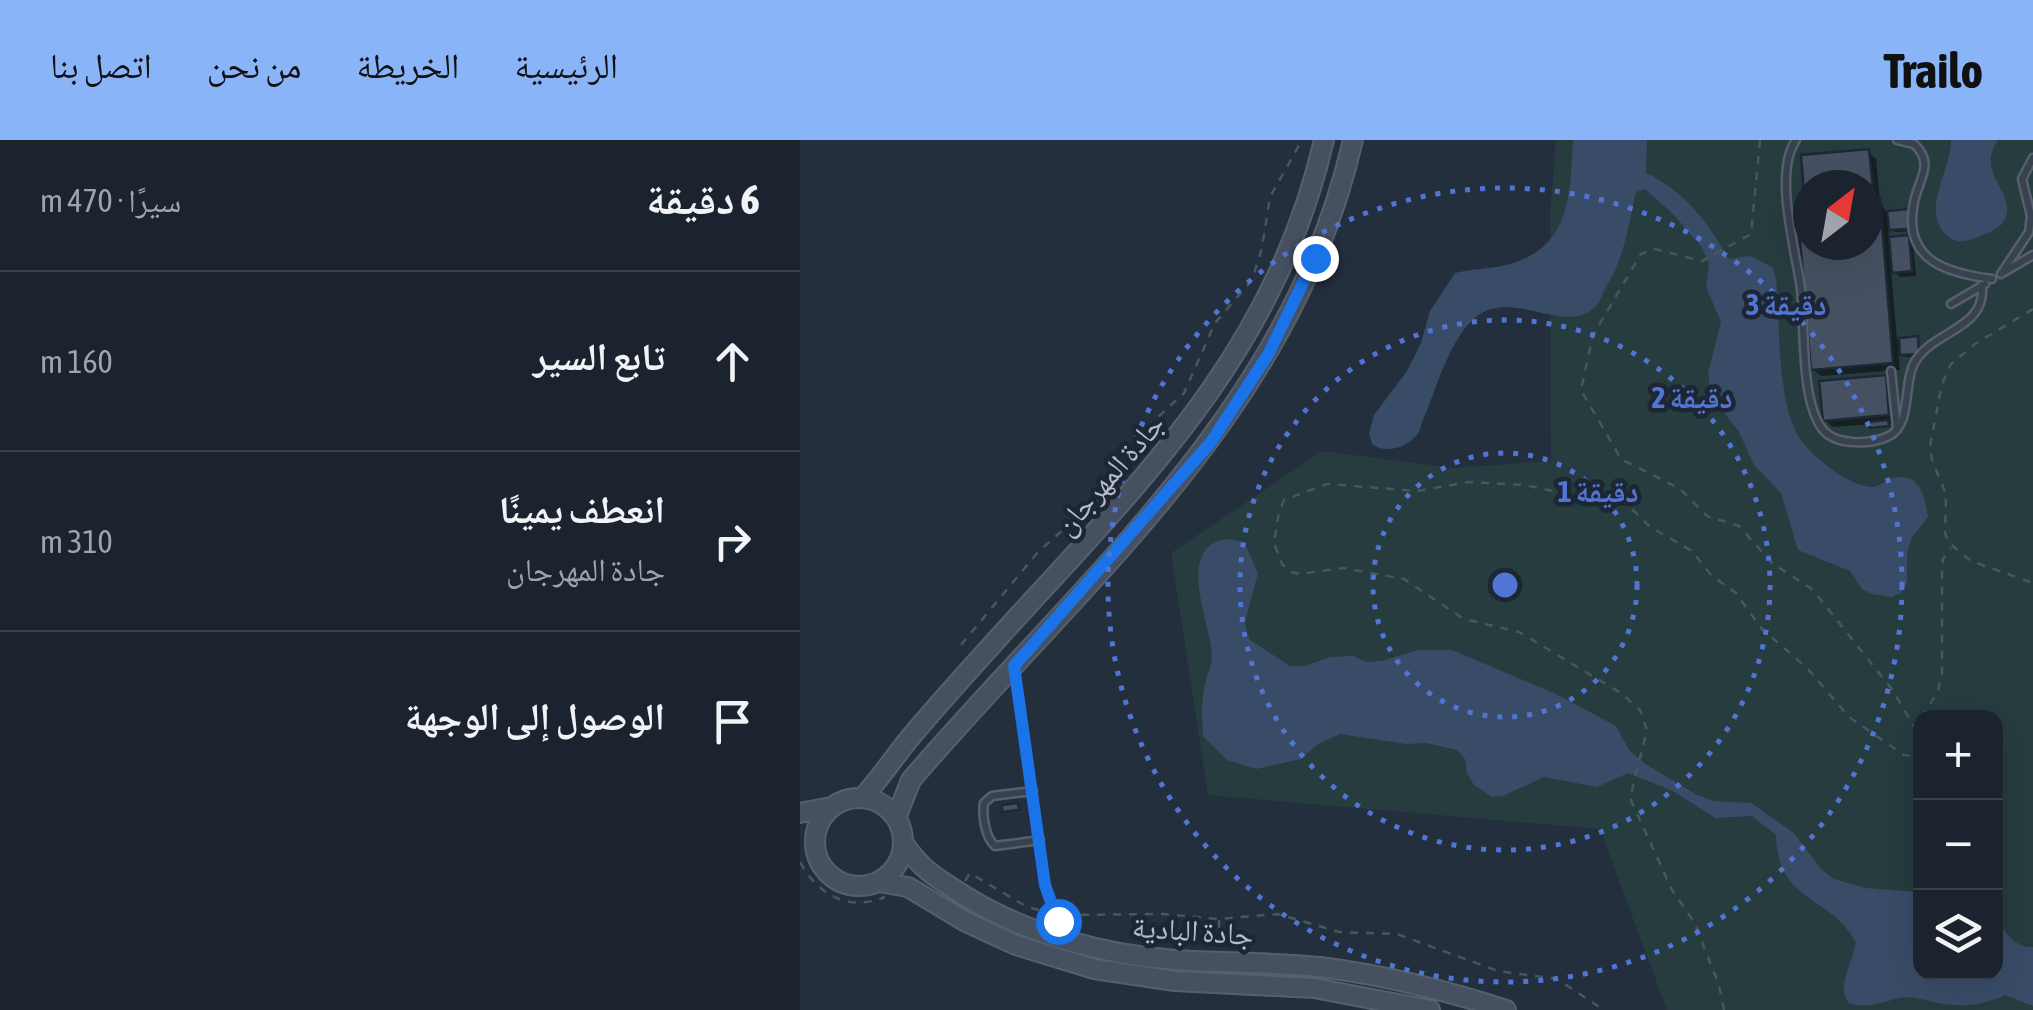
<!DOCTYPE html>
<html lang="ar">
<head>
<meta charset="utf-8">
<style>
	body { margin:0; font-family:"Asap Condensed","Noto Naskh Arabic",sans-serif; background:#242b36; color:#f1f3f6; direction:rtl }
	.controls { position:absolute; right:30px; bottom:30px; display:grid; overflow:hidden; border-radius:20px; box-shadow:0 10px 40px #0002 }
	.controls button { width:90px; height:90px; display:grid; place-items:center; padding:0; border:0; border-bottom:2px solid #39404a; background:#1b232e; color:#f1f3f6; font:50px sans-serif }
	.compass { position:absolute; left:993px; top:30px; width:90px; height:90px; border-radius:50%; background:#1b232e; box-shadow:0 10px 40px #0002; rotate:31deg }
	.stop { position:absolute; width:30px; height:30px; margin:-22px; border:8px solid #1a73e8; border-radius:50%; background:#fff }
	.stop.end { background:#1a73e8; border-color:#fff; box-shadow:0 2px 10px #0008 }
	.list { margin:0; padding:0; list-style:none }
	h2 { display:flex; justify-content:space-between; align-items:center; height:130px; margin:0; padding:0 40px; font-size:42px }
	h2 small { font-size:32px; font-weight:400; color:#a0a4aa }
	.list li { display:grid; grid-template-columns:65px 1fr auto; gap:30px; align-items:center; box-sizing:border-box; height:180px; padding:0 40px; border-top:2px solid #39404a }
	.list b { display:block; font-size:38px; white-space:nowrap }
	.list p { margin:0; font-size:32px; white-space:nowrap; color:#a0a4aa }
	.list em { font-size:32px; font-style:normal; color:#a0a4aa }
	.icon { flex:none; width:55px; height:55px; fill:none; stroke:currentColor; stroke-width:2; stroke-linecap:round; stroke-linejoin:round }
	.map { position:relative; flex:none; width:1233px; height:870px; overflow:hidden; direction:ltr }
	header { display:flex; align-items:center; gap:60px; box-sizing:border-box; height:140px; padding:0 50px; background:#8ab4f8; color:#111 }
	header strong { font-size:48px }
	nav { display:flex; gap:55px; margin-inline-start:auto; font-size:35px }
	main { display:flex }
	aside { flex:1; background:#1b232e }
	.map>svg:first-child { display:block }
	.green { fill:#263c3f; fill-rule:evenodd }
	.water { fill:#394c67 }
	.shadow { fill:#0007; fill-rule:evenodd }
	.building { fill:#455162; stroke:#1f2835; stroke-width:2.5 }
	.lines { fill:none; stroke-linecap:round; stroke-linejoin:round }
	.lane-casing { stroke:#565f6c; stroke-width:11 }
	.secondary-casing { stroke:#565f6c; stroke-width:22 }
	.path { stroke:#44595c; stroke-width:2.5; stroke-dasharray:8 8; stroke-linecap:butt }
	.lane { stroke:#38414e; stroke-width:6 }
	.secondary { stroke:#465061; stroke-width:18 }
	.route { stroke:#1a73e8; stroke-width:12 }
	.ring { fill:none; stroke:#5274d3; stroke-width:5; stroke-dasharray:5 10 }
	.labels { text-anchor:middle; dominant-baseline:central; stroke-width:9; stroke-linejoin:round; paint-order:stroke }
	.street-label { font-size:30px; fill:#b4bcc9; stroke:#1d2633 }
	.centre { fill:#5274d3; stroke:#1d2633; stroke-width:5 }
	.ring-label { font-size:30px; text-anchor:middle; font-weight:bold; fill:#5274d3; stroke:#1d2633; stroke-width:9; stroke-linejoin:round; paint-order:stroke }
</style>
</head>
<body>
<header>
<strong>Trailo</strong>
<nav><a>الرئيسية</a><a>الخريطة</a><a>من نحن</a><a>اتصل بنا</a></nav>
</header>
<main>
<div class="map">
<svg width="1233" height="870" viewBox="0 0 1233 870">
	<rect width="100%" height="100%" fill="#242f3e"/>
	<path class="green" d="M756 0H1233V870H867L800 689 408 655 371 413 522 311 654 328 751 321 750 75ZM1008 45H1068V105H1008ZM1120 578H1196V832H1120Z"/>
	<path class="water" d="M773 0H847L846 33C886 52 907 82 929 119L950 116 972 127 976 138C980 183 977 249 995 290 1004 311 1049 348 1073 347 1080 346 1087 339 1094 338 1120 332 1125 357 1128 377L1112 397 1107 412V443L1102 452 1092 457 1072 454 1062 449 1050 431 998 410 981 353 954 325 939 292 911 255 908 233 921 182 906 147 909 123 901 106 871 72 845 49 836 52C828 86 825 117 806 147 803 153 800 162 795 167 760 199 704 138 666 187 646 212 636 249 624 278 621 282 621 288 619 292 609 307 586 315 572 304L569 293 574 275 607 231 621 203 630 171 655 133C671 129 687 129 702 126 770 111 770 59 773 0Z
		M1151 0H1198C1174 34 1219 53 1204 81 1200 89 1187 93 1178 97 1168 101 1158 104 1149 97 1118 73 1152 29 1151 0Z
		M429 399 444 402 458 433 445 482 447 493 450 500 490 526H505L530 517 553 516 567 522 581 521 619 510H652L756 554 816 586 829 610 844 623 897 655 914 661 951 663 994 693 1021 729 1034 739 1065 748 1120 752V832H1196V780C1207 793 1215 808 1233 807V866L1205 855C1179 867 1157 868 1130 861 1119 859 1110 856 1099 858 1084 862 1061 870 1048 862 1036 848 1054 818 1056 802 1028 753 978 764 976 695L952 676 915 678 873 651 828 633 797 647 744 637 703 656 692 657 674 645 667 633 665 619 657 610 626 603 606 604 540 594 518 604 501 619 456 629 427 620 403 596C402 578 401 558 406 540 408 532 412 525 412 517 412 486 372 404 429 399Z"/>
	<path class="shadow" d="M1068 12 1076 19 1080 62 1087 73 1107 72 1110 75 1111 91 1095 92 1088 85 1089 99 1108 98 1113 103 1116 136 1100 137 1091 129 1097 200 1117 199 1121 216 1106 217 1098 209 1100 230 1021 236 1013 229 1000 67 1008 66 1004 17ZM1008 45H1068V105H1008Z
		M1085 238 1092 245 1096 282 1073 288 1072 284 1033 287 1025 280Z"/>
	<path class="building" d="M1069 9 1074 59H1068V45H1008V64H1005L1001 15Z
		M1080 58 1093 223 1011 230 997 65 1008 64V105H1068V59Z
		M1108 69 1109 89 1089 90 1087 71Z
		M1109 95 1112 131 1092 133 1089 97Z
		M1118 196 1119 214 1100 215 1099 198Z
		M1086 235 1089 275 1023 281 1019 241Z
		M1088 280 1089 286 1070 288 1069 282Z
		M218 663 219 670 202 672V665Z"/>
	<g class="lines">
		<defs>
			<path id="lane" d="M996 0C973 33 996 112 1001 149 1005 185 1000 264 1024 291 1037 305 1071 305 1089 296 1113 284 1102 241 1116 220 1137 189 1186 189 1182 145
				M1097 0 1114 4C1135 24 1119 38 1114 62 1102 121 1147 133 1192 139
				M1204 132 1233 115
				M1201 134 1229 92 1231 76 1222 39 1233 18
				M1151 164 1185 144
				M1091 231 1097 288
				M215 532 245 745 254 773 271 795
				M233 651 192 656 184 663C182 675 185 697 195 706L240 700"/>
			<path id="secondary" d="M62 658C81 638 96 614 114 593 142 560 171 528 200 496 342 340 474 214 524 0
				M15 702a44 44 0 1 1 88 0a44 44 0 1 1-88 0Z
				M0 673 32 667
				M96 678 111 640C285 437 490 273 553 0
				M103 702C122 731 137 738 165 756 226 794 304 815 375 820 423 823 472 822 520 827 583 835 645 850 706 870
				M79 742 108 747 166 782 216 805 294 829 375 841 514 848 630 870"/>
		</defs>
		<use href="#lane" class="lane-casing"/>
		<use href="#secondary" class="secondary-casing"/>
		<path class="path" d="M960 0 951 94 902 121 855 109 841 114 793 195 781 250 821 319 880 349 907 376 939 386 972 423 1013 450 1091 548 1120 596
			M1233 169 1175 204 1151 224 1142 244 1130 306 1132 320 1146 354 1145 393 1149 403 1171 421 1233 443
			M161 505 238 412 297 360 334 299 384 253 415 183 452 140 462 108 470 57 502 0
			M1122 578 1138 551 1142 533V429L1143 419 1151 408
			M0 722C18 755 49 772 85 757
			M165 741 170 733 227 767 243 771
			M265 775 364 774 418 779 478 774 539 792 597 794 698 831 757 839 804 870
			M419 780 420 807
			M924 870 919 845 894 782 872 750 830 658 847 590 840 570 821 553 719 492 664 479 604 439 543 428 500 434 491 432 482 424 474 403 479 372 484 360 527 344 617 351 669 342 724 345 773 355 807 350 816 353 849 386 892 411 911 435 936 453 961 488 1008 529 1049 577 1104 615 1120 617"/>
		<use href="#lane" class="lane"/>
		<use href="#secondary" class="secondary"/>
	</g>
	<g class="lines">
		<path class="route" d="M258 781 245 745 214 526 411 302 469 213 515 118"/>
	</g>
	<g class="ring">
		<circle cx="705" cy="445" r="132"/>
		<circle cx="705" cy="445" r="265"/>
		<circle cx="705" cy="445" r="397"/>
	</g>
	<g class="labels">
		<g class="street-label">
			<text transform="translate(309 334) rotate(-49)">جادة المهرجان</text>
			<text transform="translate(393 790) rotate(4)">جادة البادية</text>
		</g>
	</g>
	<circle cx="705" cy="445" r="15" class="centre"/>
	<g class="ring-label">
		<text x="986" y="175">3 دقيقة</text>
		<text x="892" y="268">2 دقيقة</text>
		<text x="798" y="362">1 دقيقة</text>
	</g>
</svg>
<div class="controls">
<button>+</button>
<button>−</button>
<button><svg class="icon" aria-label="layers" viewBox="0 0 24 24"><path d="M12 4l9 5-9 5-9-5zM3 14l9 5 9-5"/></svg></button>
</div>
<svg class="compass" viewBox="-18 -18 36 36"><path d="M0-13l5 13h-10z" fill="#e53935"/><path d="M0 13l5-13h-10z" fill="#a0a4aa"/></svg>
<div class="stop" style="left:258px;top:781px"></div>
<div class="stop end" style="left:515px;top:118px"></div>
</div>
<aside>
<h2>6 دقيقة<small>سيرًا · 470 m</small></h2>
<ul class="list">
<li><svg class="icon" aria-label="ahead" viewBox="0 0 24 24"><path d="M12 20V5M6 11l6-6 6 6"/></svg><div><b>تابع السير</b></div><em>160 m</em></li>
<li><svg class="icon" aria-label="right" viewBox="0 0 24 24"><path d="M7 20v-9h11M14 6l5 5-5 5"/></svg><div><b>انعطف يمينًا</b><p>جادة المهرجان</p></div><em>310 m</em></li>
<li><svg class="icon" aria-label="arrive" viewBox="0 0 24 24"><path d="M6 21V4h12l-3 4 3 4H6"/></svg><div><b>الوصول إلى الوجهة</b></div></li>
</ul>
</aside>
</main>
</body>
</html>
